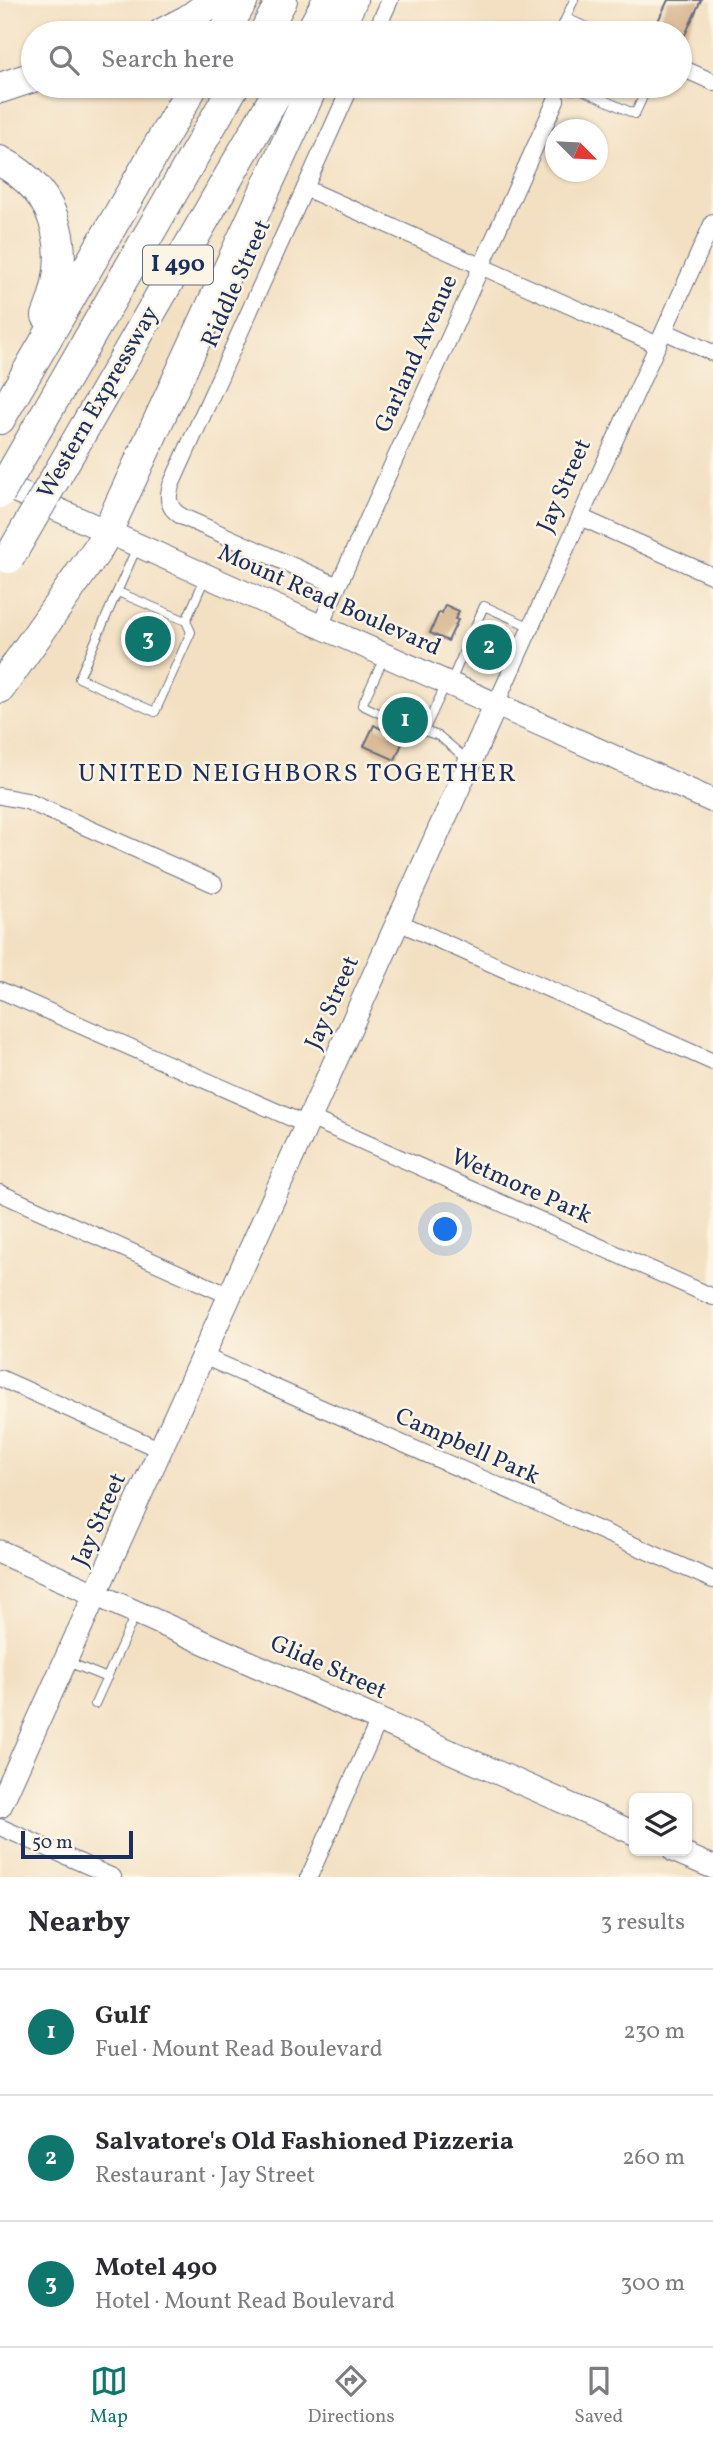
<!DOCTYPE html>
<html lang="en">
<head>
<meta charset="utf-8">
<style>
	body { margin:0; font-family:Vollkorn,serif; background:#f2f2f3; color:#2b2b33 }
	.controls { position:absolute; right:21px; bottom:21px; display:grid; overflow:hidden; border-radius:10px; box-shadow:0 2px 5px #0004 }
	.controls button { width:63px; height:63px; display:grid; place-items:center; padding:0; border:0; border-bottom:2px solid #e1e1e2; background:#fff; color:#2b2b33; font:35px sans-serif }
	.compass { position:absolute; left:545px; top:119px; width:63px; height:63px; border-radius:50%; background:#fff; box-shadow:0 2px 5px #0004; rotate:114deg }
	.scale { position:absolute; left:21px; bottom:18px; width:112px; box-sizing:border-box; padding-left:7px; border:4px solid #1b2f5e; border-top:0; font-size:19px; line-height:24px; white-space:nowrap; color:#1b2f5e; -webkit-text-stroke:5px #fcf5e5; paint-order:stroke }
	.you { position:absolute; left:446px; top:1230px; width:24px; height:24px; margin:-18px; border:5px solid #fff; border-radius:50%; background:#1a73e8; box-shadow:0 0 0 10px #1a73e833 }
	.badge { display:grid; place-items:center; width:46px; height:46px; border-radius:50%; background:#0f766e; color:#fff; font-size:23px; font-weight:700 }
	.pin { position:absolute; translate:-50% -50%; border:4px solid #fff; box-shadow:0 2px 7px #0006 }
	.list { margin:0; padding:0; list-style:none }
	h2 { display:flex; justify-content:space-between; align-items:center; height:91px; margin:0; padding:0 28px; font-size:30px }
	h2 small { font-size:23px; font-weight:400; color:#7c7c81 }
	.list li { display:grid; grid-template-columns:46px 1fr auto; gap:21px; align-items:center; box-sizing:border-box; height:126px; padding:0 28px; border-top:2px solid #e1e1e2 }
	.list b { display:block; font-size:26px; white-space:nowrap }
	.list p { margin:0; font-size:23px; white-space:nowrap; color:#7c7c81 }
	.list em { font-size:23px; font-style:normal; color:#7c7c81 }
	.icon { flex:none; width:38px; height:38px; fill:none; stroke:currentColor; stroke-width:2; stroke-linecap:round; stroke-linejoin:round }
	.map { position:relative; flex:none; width:713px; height:1877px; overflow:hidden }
	.search { position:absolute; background:#fff; box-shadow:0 2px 5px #0004; left:21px; right:21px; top:21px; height:77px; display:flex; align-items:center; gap:18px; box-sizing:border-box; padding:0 24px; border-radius:38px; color:#7c7c81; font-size:26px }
	.sheet { height:469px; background:#fff }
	nav { display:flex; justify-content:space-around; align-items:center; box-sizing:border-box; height:98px; border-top:2px solid #e1e1e2; background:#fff; font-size:19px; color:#7c7c81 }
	nav a { display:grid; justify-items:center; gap:4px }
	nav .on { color:#0f766e }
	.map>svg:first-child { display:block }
	.building { fill:#d4b189 }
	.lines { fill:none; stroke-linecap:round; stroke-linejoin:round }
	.lane-casing { stroke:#676d81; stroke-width:10 }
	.street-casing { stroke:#676d81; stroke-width:18 }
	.secondary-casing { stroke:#676d81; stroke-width:25 }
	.highway-casing { stroke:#676d81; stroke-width:32 }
	.lane { stroke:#fff; stroke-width:8 }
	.street { stroke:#fff; stroke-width:16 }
	.secondary { stroke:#fff; stroke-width:23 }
	.highway { stroke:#fff; stroke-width:30 }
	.highway-bridge-casing { stroke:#676d81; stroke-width:32; stroke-linecap:butt }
	.highway-bridge { stroke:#fff; stroke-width:30 }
	.labels { text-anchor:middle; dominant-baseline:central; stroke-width:5; stroke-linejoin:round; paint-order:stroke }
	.shield { fill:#fcf5e5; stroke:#5e6a86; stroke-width:2 }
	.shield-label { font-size:23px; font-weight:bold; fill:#1b2f5e }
	.street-label { font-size:24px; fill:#1b2f5e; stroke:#fcf5e5 }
	.neighbourhood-label { font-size:26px; letter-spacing:2px; fill:#1b2f5e; stroke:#fcf5e5 }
</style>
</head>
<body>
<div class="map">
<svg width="713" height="1877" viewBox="0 0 713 1877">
	<rect width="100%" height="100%" fill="#fcf5e5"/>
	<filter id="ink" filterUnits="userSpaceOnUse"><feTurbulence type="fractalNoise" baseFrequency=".0143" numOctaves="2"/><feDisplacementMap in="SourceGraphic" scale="14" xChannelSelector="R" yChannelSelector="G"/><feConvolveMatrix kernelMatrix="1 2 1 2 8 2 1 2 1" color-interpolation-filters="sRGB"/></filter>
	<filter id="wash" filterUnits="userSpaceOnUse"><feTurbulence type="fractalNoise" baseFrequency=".00686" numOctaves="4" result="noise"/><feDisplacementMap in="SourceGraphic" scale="28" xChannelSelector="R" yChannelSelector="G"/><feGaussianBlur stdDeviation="1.57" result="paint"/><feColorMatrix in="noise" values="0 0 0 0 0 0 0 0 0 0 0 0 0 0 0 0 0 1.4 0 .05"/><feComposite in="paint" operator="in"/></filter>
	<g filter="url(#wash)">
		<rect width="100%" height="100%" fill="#f3e0c2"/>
		<g id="blocks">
			<path class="building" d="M668 0H701L685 35 657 23Z
				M445 605 459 611 455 619 458 620 448 641 430 633 439 612 442 613Z
				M480 632 493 639 496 633 509 639 496 669 469 656Z
				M406 709 412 712 406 723V728L402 731 404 739 395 760 364 746 374 725 391 734 397 733 406 714Z"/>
		</g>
	</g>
	<g filter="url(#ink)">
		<use href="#blocks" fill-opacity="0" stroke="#676d81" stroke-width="2"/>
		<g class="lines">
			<defs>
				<path id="lane" d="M566 18 601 33
					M559 33 574 0
					M561 88 573 90 597 86
					M580 89 635 114 648 86
					M137 547 79 678 155 712 191 632 186 621 205 578
					M118 592 186 621
					M384 658 362 705 385 716 400 712
					M451 681 484 606 531 627
					M387 714 404 701 421 709 424 730
					M415 718 424 731 439 736 469 761
					M393 728 385 716 397 720
					M424 731 445 686
					M408 734 424 731 412 725
					M68 1662 107 1678
					M95 1704 135 1615"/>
				<path id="street" d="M375 33 390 0
					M684 69 713 82
					M305 188 658 345
					M664 331 713 353
					M580 517 713 576
					M338 586 183 517C168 509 166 498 172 483L351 86
					M320 626 556 100
					M496 704 713 222
					M0 796 27 801 214 884
					M398 922 713 1062
					M0 990 307 1125
					M310 1118 713 1297
					M0 1193 230 1296
					M203 1356 713 1580
					M0 1378 161 1450
					M0 1827 113 1877
					M309 1877 379 1720"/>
				<path id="secondary" d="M0 484 713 801
					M0 1552 634 1833
					M0 1806 496 704
					M675 1851 713 1867"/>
				<path id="highway" d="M163 33 188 20 216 0
					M224 33 243 0
					M264 33 282 0
					M310 33 328 0
					M337 33 352 0
					M0 88 33 77
					M0 161C62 193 72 255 47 316
					M0 419 193 86
					M38 427 234 86
					M75 444 281 86
					M0 688 97 550 107 532 313 86"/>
			</defs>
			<use href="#lane" class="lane-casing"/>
			<use href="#street" class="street-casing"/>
			<use href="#secondary" class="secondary-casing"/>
			<use href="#highway" class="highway-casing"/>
			<use href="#lane" class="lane"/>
			<use href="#street" class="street"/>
			<use href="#secondary" class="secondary"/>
			<use href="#highway" class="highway"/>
			<defs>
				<path id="highway-bridge" d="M0 493 38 427
					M9 558 75 444"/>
			</defs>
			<use href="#highway-bridge" class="highway-bridge-casing"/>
			<use href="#highway-bridge" class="highway-bridge"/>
		</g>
	</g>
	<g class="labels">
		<rect class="shield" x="143" y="245.5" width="70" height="39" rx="5"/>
		<g class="shield-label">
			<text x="178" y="265">I 490</text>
		</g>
		<g class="street-label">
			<text transform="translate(237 284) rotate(-66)">Riddle Street</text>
			<text transform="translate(417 354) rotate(-66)">Garland Avenue</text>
			<text transform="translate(99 403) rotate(-60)">Western Expressway</text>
			<text transform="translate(565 486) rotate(-66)">Jay Street</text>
			<text transform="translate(329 601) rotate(24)">Mount Read Boulevard</text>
			<text transform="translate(333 1003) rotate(-66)">Jay Street</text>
			<text transform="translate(521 1187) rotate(24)">Wetmore Park</text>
			<text transform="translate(467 1447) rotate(24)">Campbell Park</text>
			<text transform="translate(100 1520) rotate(-66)">Jay Street</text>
			<text transform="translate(328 1668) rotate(24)">Glide Street</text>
		</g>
		<g class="neighbourhood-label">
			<text x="298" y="774">UNITED NEIGHBORS TOGETHER</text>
		</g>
	</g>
</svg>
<div class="controls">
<button><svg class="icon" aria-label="layers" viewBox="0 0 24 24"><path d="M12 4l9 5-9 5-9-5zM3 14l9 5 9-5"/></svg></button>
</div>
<svg class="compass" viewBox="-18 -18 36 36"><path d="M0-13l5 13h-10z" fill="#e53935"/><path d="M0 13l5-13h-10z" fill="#7c7c81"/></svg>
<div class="scale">50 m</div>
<div class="you"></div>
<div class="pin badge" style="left:405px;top:720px">1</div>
<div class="pin badge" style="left:489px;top:647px">2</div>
<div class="pin badge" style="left:148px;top:639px">3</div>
<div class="search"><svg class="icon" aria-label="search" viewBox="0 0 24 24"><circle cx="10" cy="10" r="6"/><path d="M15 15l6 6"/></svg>Search here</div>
</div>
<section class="sheet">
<h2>Nearby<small>3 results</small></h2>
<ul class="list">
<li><span class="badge">1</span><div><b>Gulf</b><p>Fuel · Mount Read Boulevard</p></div><em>230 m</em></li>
<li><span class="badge">2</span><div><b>Salvatore's Old Fashioned Pizzeria</b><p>Restaurant · Jay Street</p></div><em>260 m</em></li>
<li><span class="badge">3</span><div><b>Motel 490</b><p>Hotel · Mount Read Boulevard</p></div><em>300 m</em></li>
</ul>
</section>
<nav>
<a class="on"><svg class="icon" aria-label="map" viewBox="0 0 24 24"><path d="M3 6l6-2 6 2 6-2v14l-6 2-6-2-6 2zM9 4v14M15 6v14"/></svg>Map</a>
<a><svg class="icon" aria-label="directions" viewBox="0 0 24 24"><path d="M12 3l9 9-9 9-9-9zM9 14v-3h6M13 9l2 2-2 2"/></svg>Directions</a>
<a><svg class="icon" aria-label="saved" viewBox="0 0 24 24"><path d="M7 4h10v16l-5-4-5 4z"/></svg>Saved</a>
</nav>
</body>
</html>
